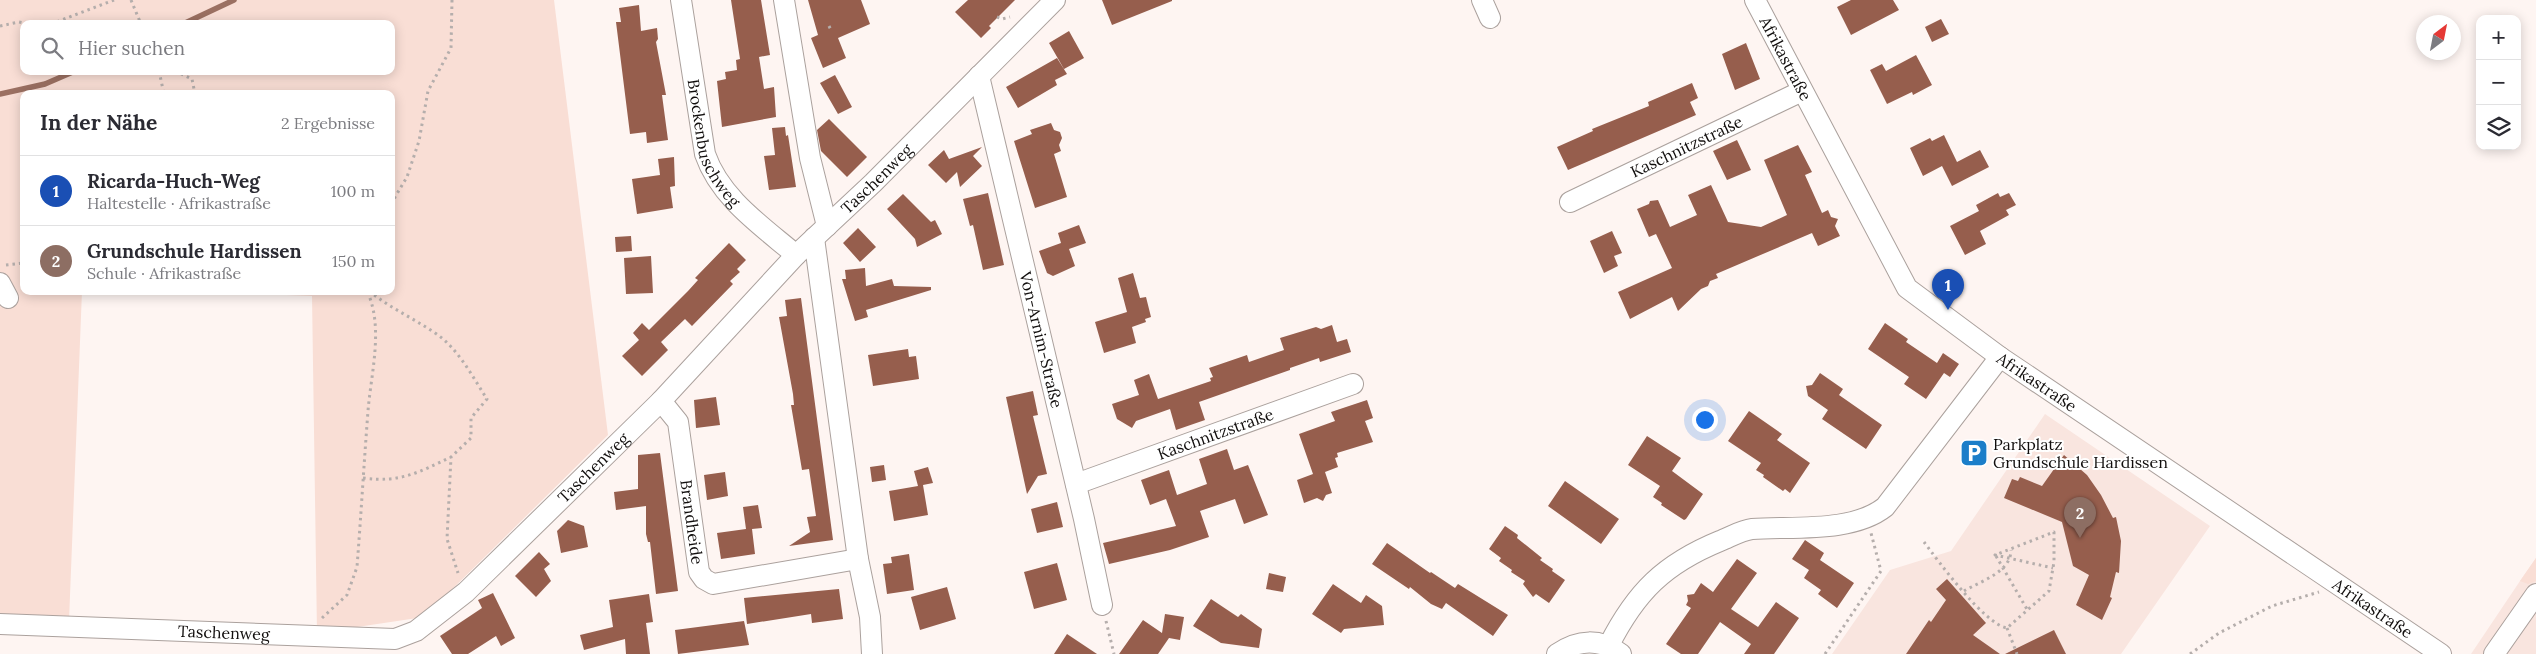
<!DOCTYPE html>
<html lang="de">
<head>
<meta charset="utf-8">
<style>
	body { margin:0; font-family:Lora,serif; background:#f7f7f7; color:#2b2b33 }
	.controls { position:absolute; right:15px; top:15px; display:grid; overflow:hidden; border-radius:10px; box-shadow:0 2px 12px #0003 }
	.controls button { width:45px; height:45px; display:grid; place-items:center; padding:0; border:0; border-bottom:1px solid #e1e1e2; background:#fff; color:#2b2b33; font:25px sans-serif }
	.compass { position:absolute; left:2416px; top:15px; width:45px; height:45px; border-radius:50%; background:#fff; box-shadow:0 2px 12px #0003; rotate:32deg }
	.you { position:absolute; left:1704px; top:419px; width:18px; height:18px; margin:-12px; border:4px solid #fff; border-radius:50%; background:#1a73e8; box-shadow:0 0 0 8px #1a73e833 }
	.badge { display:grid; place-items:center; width:32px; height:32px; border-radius:50%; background:#2563eb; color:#fff; font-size:16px; font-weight:700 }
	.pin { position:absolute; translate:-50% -41px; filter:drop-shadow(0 1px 2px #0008) }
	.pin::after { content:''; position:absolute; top:26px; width:18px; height:15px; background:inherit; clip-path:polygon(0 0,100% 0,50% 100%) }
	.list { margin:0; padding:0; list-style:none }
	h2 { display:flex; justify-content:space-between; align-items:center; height:65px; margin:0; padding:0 20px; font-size:21px }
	h2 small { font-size:16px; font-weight:400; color:#7c7c81 }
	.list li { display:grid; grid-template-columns:32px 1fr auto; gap:15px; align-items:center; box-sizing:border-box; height:70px; padding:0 20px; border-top:1px solid #e1e1e2 }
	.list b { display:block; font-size:19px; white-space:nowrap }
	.list p { margin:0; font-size:16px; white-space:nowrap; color:#7c7c81 }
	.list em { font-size:16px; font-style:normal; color:#7c7c81 }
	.icon { flex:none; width:28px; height:28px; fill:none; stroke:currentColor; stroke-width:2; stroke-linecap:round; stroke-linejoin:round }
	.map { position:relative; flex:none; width:2536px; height:654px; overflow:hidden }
	.search { position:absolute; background:#fff; box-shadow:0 2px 12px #0003; left:20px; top:20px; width:375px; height:55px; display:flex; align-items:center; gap:12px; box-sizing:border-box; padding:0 18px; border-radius:10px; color:#7c7c81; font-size:19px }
	.panel { position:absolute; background:#fff; box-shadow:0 2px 12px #0003; left:20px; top:90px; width:375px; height:205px; border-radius:10px }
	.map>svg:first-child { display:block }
	.built { fill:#f9e5df }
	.green { fill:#f9ded5; fill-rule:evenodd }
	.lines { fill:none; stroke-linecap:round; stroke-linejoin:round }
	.stream { stroke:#9b7062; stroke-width:5.5 }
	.building { fill:#965e4d }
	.minor-casing { stroke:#aba19d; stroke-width:22 }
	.path { stroke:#b5aeac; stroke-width:3; stroke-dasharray:2.5 4; stroke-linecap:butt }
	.minor { stroke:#fff; stroke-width:20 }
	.labels { text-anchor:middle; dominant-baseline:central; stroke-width:4; stroke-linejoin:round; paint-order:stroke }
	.street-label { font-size:16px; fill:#110e0d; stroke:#fff }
	.poi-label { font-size:16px; fill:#110e0d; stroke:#fff; text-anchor:start }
</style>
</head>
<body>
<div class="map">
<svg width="2536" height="654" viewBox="0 0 2536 654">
	<rect width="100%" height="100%" fill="#fef5f2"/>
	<path class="built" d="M2045 414 2210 526 2121 654H1832L1890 570 1951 551Z
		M2536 558V654H2471L2520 581Z"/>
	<path class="green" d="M0 0H554L608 435 424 617 317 633 312 296 182 291H391V94H24V291H82L69 621 0 616ZM24 24H391V71H24Z
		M2536 558V581L2528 584 2520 581Z"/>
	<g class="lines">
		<path class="stream" d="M183 24 234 0
			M0 94 45 84 75 71"/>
	</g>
	<path class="building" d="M731 0H761L770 55 759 57 764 89 774 87 776 117 722 127 717 81 726 79 725 72 737 70 736 60 740 59Z
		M808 0H861L870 24 838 38 846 58 823 68 811 38 818 35Z
		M968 0H1015L989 26 991 28 981 38 955 12Z
		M1102 0H1172V1L1112 25Z
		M1851 0H1893L1899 10 1851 35 1837 7Z
		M639 5 641 31 657 28 658 39 656 42 666 95H662L668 140 647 143 646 132 630 134 616 22H621L619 8Z
		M1941 19 1949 34 1932 42 1925 27Z
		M1069 31 1084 58 1064 69 1049 43Z
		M1746 43 1760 79 1735 90 1722 54Z
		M1916 55 1932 85 1913 95 1912 92 1887 104 1870 70 1882 64 1886 71Z
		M1057 58 1067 74 1055 80 1057 85 1018 108 1006 87Z
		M835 75 852 107 838 114 820 83Z
		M1692 83 1698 98 1690 102 1696 115 1568 170 1557 147 1593 131 1592 129 1649 106 1648 102Z
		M829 119 867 157 847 177 821 151 817 130Z
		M1051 123 1054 130 1060 132 1062 138 1059 145 1061 151 1054 154 1067 197 1035 208 1014 141 1032 134 1030 130Z
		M785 127 786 136 788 135 796 187 769 190 764 156 775 155 772 128Z
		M1944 135 1957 162 1980 150 1989 167 1952 186 1942 166 1923 176 1910 148 1930 138 1932 141Z
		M1737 140 1751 170 1727 180 1713 151Z
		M1798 145 1812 172 1805 175 1822 213 1828 210 1831 217 1838 219 1835 226 1840 236 1818 246 1812 233 1716 274 1718 278 1710 281 1708 286 1701 289 1678 311 1672 297 1630 319 1618 292 1672 268 1656 234 1649 237 1637 209 1649 204 1650 201 1658 200 1670 227 1697 215 1688 195 1711 185 1728 222 1761 227 1787 215 1764 160Z
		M982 147 973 156 982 166 960 187 957 172 946 183 928 165 944 150 949 159Z
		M674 157 675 186 670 187 673 208 637 214 632 179 660 175 658 159Z
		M988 193 1004 265 983 270 973 225 970 226 963 199Z
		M1998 193 2000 197 2009 193 2016 205 2006 210 2009 215 1980 231 1986 244 1965 255 1950 226 1979 211 1976 205Z
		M903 194 931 222 935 220 942 234 917 247 915 239 887 209Z
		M1079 225 1086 243 1069 249 1075 266 1053 276 1047 273 1039 251 1061 243 1058 233Z
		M858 228 876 247 860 262 843 243Z
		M1612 231 1622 253 1614 256 1618 266 1604 273 1590 241Z
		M631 236 632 251 616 252 615 237Z
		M729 243 746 260 737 269 740 272 730 281 733 284 692 326 685 319 661 342 668 350 642 376 622 356 639 340 633 333 642 323 649 330 688 291 698 280 695 278Z
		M651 256 653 293 626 294 624 258Z
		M865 268 866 286 892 279 894 286 931 287V290L866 310 868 317 855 321 842 279H846L845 270Z
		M1133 273 1140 298 1146 297 1151 317 1145 319 1146 322 1132 327 1136 343 1104 353 1095 322 1127 312 1118 278Z
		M801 298 833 540 789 546 810 532 807 517 816 516 809 469 802 470 791 405H794L793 394 779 317 787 316 785 300Z
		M1885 323 1908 339 1906 342 1937 363 1943 353 1959 364 1950 377 1944 373 1926 399 1904 384 1909 377 1868 349Z
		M1332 325 1337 342 1347 339 1351 352 1320 362 1319 358 1290 368V370L1199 402 1205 420 1176 430 1170 409 1136 421 1132 428 1117 419 1112 404 1139 395 1134 380 1149 374 1158 399 1211 381 1210 378 1213 377 1209 368 1247 355 1249 362 1284 350 1280 338 1316 327 1321 329Z
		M908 349 909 357 916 356 919 379 873 386 868 355Z
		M1820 373 1843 389 1839 395 1882 425 1866 449 1822 419 1828 410 1808 396 1806 386 1812 385Z
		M1033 391 1038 415 1033 416 1047 474 1038 476 1027 494 1006 397Z
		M716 397 720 425 696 428 694 400Z
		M1367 400 1373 418 1365 421 1373 442 1337 453 1338 457 1335 458 1338 467 1325 472 1332 493 1326 495 1323 501 1317 498 1304 503 1297 480 1313 474 1299 434 1335 421 1331 412Z
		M1749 411 1782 434 1777 440 1810 463 1790 493 1785 489 1783 491 1763 477 1764 475 1756 470 1761 463 1728 441Z
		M1647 436 1681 458 1672 471 1703 494 1686 519 1684 520 1661 505 1662 503 1653 497 1660 486 1628 465Z
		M1227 449 1234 470 1248 465 1268 515 1244 524 1235 499 1200 511 1209 537 1170 550 1109 564 1103 543 1176 526 1166 499 1150 505 1141 480 1169 470 1177 495 1207 484 1199 459Z
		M660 453 678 591 656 594 650 542H648L646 534V506L616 510 614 492 638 489V455Z
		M2064 455 2087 475 2101 495 2113 518 2116 517 2121 541 2119 573 2116 572 2110 597 2112 598 2102 620 2076 605 2089 575 2073 566 2062 522 2004 498 2012 479 2018 481 2020 477 2042 486Z
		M884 465 886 480 872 482 870 467Z
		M928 467 933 483 923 485 928 515 894 521 889 491 918 486 914 471Z
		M725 472 728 496 707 500 704 475Z
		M1565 481 1619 519 1601 544 1548 506Z
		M1057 502 1063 527 1037 533 1031 509Z
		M758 505 762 528 752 529 755 554 721 559 717 533 746 529 743 507Z
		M568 520 584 526 588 547 561 553 557 531Z
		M1505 526 1518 535 1517 538 1542 558 1540 560 1553 569 1552 571 1565 580 1549 603 1536 594 1533 597 1523 584 1525 581 1511 572 1512 570 1499 561 1501 558 1489 549Z
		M1805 540 1824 553 1820 560 1854 583 1837 608 1818 594 1821 590 1804 578 1809 570 1792 559Z
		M1387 543 1430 573 1431 572 1455 588 1458 584 1508 615 1493 636 1446 603 1442 609 1431 604 1410 587 1409 589 1372 564Z
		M539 552 550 564 544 569 551 581 536 597 515 576Z
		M909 554 914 590 887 594 883 564 892 563 891 557Z
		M1737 559 1757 573 1731 609 1758 627 1776 602 1799 618 1774 654H1744L1751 644 1720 622 1698 654H1681L1666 644 1691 608 1686 605 1688 601 1687 595 1694 594 1701 583 1713 592Z
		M1057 563 1067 600 1034 609 1024 572Z
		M1269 573 1286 577 1283 592 1266 589Z
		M1947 579 1986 623 1973 635 2000 654H1906L1929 620 1931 622 1946 600 1936 589Z
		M1333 584 1361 603 1366 595 1382 606 1384 625 1344 629 1341 633 1312 614Z
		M947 587 956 619 920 630 911 597Z
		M839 589 843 619 812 623 811 614 747 624 744 598Z
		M493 593 515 638 501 646 496 636 468 654H452L440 636 482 608 478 600Z
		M649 594 653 622 646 623 650 654H626L625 639 584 650 580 635 613 627 609 600Z
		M1211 599 1238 617 1241 614 1262 629 1259 648 1221 643 1193 626Z
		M1165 614 1184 617 1180 640 1169 638 1158 654H1119L1143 620 1162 633Z
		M744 621 749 645 678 654 675 630Z
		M2054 630 2066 654H2005Z
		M1067 634 1097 654H1054Z"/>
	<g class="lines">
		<defs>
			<g id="minor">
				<path id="s1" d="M681 0 705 154C720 198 762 226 796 255"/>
				<path d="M784 0 810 158 827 226"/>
				<path d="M1482 0 1490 18"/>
				<path id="s2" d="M1755 0 1907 288 2000 357 2441 654"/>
				<path id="s3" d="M979 76 1084 519 1102 605"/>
				<path id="s4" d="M1570 202 1802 91"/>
				<path d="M814 238 858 559 870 617 872 654"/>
				<path d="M0 283 8 298"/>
				<path id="s5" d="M661 401 678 422 699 572 704 579 713 584 858 559"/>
				<path id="s6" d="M1076 484 1353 384"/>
				<path id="s7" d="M0 624 395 639 416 631 466 592 661 401 796 255 873 183 1055 0"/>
				<path d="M1609 645C1636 592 1664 564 1720 541 1730 537 1742 530 1752 529 1793 526 1852 533 1885 507L2000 357"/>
				<path d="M1557 654C1578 639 1600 638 1621 654"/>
				<path d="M2494 654 2536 594"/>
			</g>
		</defs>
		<use href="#minor" class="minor-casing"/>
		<path class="path" d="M131 0 141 24
			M997 17 1002 19 1010 17
			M51 24 114 0
			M0 26 19 22 28 24
			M829 26 831 30
			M159 71 164 94
			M175 71 192 79 195 94
			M391 211 395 197 407 177 419 141 428 91 451 48 452 0
			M6 265 24 263
			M369 291C390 308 413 318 435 333 458 348 472 376 487 399L471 418V438L451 457
			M363 478C401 483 419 472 451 457L447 539 458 573
			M1924 542C1939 562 1984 624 2007 628L2049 591 2054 562V532L1995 555 2053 568
			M1996 556 2028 611
			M1964 591C1981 581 2011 572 2011 550
			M322 618 347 595 357 567C361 515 364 463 368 411 371 373 384 327 367 291
			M1106 621 1114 654
			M2007 628 2017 654
			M1825 654 1881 571 1871 533
			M2190 654 2219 633 2272 606 2319 592"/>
		<use href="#minor" class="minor"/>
	</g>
	<defs>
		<symbol id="parking-square" viewBox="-11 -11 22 22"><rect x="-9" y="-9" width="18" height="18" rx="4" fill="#1b7ec9" stroke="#fff"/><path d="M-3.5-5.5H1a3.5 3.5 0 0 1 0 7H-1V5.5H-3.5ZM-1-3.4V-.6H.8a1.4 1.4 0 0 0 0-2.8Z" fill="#fff"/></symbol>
	</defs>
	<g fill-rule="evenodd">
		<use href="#parking-square" x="1958" y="437" width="32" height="32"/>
	</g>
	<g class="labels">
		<g class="street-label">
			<text stroke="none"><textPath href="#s2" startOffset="66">Afrikastraße</textPath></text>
			<text stroke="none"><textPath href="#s1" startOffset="148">Brockenbuschweg</textPath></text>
			<text stroke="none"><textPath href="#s4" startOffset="129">Kaschnitzstraße</textPath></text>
			<text stroke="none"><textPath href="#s7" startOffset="1064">Taschenweg</textPath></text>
			<text stroke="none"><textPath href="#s3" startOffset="271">Von-Arnim-Straße</textPath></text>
			<text stroke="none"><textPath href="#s2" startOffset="486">Afrikastraße</textPath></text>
			<text stroke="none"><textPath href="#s6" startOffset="148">Kaschnitzstraße</textPath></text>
			<text stroke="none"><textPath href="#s7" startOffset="659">Taschenweg</textPath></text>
			<text stroke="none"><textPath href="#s5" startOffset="128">Brandheide</textPath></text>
			<text stroke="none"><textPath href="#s2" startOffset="891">Afrikastraße</textPath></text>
			<text stroke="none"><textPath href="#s7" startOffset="224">Taschenweg</textPath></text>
		</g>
		<g class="poi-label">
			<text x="1993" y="444">Parkplatz<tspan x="1993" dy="18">Grundschule Hardissen</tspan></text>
		</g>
	</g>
</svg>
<div class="controls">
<button>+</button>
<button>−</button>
<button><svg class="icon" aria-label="layers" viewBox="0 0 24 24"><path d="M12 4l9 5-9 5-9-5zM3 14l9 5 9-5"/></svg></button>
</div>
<svg class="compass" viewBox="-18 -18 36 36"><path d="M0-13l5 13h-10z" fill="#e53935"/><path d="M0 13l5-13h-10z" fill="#7c7c81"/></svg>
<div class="you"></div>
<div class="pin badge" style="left:1948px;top:310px;background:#1a4fb4">1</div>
<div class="pin badge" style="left:2080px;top:538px;background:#8d6e63">2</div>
<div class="search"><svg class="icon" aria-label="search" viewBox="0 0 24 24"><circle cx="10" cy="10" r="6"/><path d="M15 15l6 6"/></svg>Hier suchen</div>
<section class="panel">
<h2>In der Nähe<small>2 Ergebnisse</small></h2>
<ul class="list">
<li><span class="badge" style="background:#1a4fb4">1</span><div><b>Ricarda-Huch-Weg</b><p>Haltestelle · Afrikastraße</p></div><em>100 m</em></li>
<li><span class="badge" style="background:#8d6e63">2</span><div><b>Grundschule Hardissen</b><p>Schule · Afrikastraße</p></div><em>150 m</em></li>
</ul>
</section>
</div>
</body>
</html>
